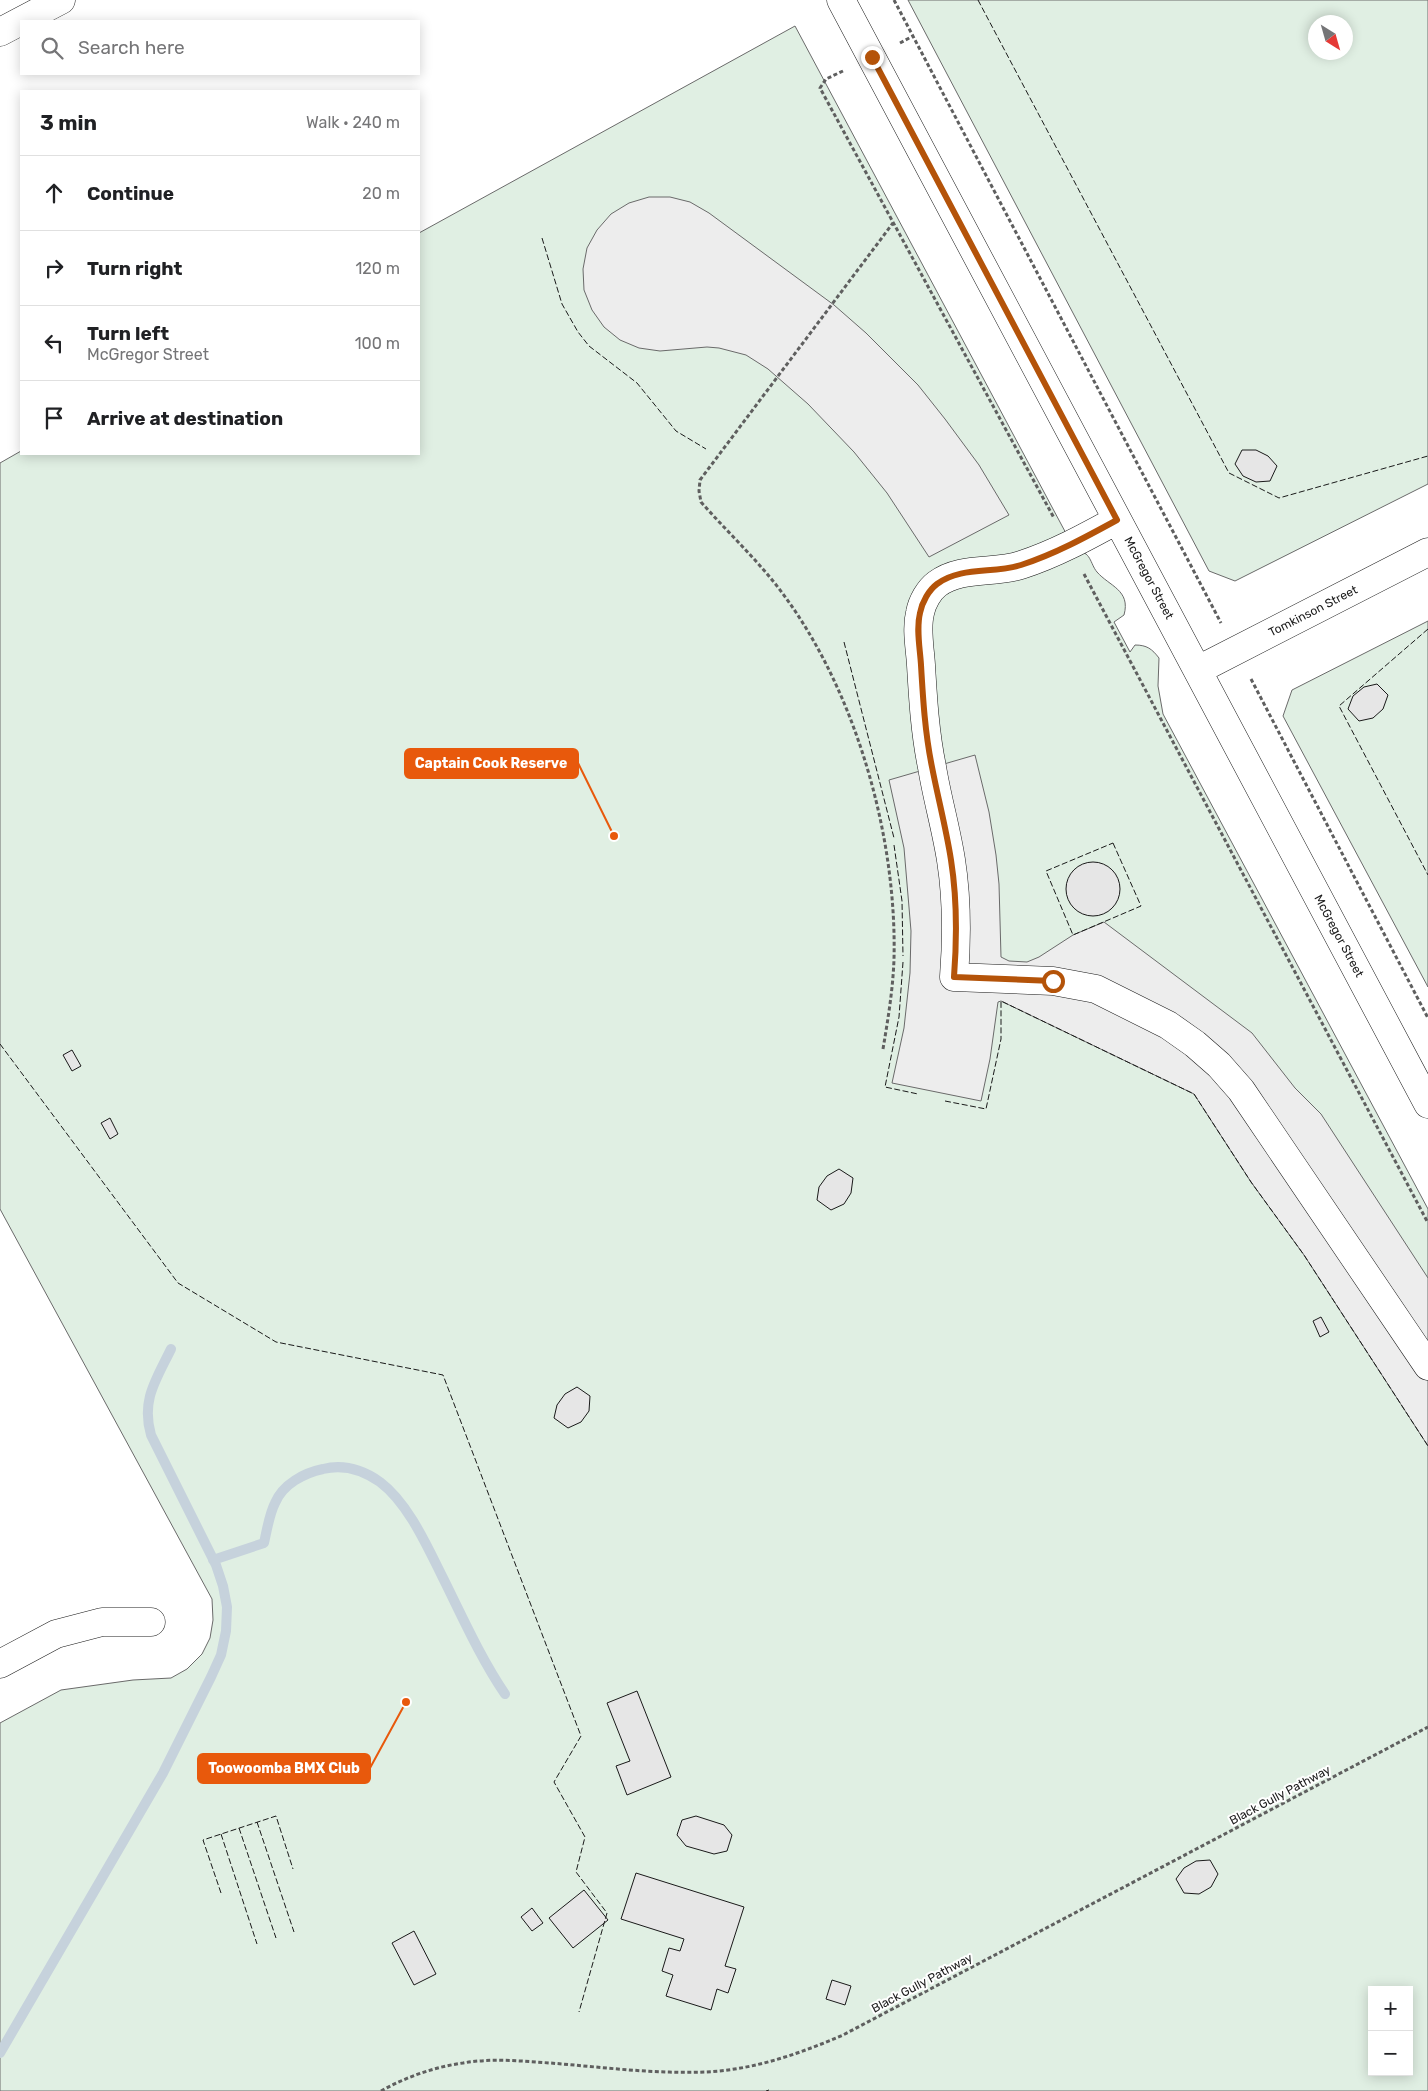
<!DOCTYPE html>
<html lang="en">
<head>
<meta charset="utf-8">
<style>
	body { margin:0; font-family:Rubik,sans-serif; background:#f6f6f6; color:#202124 }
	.controls { position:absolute; right:15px; bottom:15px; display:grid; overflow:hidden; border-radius:0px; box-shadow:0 2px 12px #0003 }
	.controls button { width:45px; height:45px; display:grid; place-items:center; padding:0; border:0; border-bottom:1px solid #e0e0e0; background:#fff; color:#202124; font:25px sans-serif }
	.compass { position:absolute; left:1308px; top:15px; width:45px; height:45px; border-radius:50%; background:#fff; box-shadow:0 2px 12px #0003; rotate:143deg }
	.stop { position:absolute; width:15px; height:15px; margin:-11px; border:4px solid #b45309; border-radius:50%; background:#fff }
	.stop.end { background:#b45309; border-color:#fff; box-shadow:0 1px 5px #0008 }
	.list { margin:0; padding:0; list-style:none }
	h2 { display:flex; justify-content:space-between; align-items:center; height:65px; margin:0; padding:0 20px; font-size:21px }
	h2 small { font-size:16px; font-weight:400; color:#757577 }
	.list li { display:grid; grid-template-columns:32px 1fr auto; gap:15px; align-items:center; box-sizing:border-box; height:75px; padding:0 20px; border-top:1px solid #e0e0e0 }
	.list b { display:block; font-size:19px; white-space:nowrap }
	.list p { margin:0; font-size:16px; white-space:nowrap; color:#757577 }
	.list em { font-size:16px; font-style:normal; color:#757577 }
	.icon { flex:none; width:28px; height:28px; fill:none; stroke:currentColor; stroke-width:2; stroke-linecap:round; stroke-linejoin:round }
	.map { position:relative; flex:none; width:1428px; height:2091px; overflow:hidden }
	.search { position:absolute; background:#fff; box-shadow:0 2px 12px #0003; left:20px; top:20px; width:400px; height:55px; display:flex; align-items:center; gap:12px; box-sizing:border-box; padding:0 18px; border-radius:0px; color:#757577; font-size:19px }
	.panel { position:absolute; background:#fff; box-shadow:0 2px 12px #0003; left:20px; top:90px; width:400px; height:365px; border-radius:0px }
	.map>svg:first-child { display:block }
	.green { fill:#e0efe3; stroke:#6a6a6a; fill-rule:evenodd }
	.parking { fill:#ededed; stroke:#6a6a6a }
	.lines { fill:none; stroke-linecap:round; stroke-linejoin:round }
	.stream { stroke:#c6d2dc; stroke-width:10 }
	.building { fill:#e6e6e6; stroke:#1a1a1a }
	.minor-casing { stroke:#1a1a1a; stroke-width:29 }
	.path { stroke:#5f5f5f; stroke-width:3; stroke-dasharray:4 2.5; stroke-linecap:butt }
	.minor { stroke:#fff; stroke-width:28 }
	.fence { stroke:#1a1a1a; stroke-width:1; stroke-dasharray:6 2.5; stroke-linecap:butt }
	.route { stroke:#b45309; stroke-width:6 }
	.labels { text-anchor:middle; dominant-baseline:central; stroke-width:4; stroke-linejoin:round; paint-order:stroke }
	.street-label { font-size:12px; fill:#1a1a1a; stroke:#fff }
	.leader { fill:none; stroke:#e8590c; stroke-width:2 }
	.callout-dot { fill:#e8590c; stroke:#fff; stroke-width:2 }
	.callout { fill:#e8590c; stroke:#e8590c; stroke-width:2 }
	.callout-label { font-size:14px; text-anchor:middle; font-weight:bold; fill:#fff }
</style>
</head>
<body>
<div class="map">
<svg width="1428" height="2091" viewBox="0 0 1428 2091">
	<rect width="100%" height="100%" fill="#fff"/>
	<path class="green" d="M908 0H1428V484L1235 581 1209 571ZM1316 22H1346V52H1316Z
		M795 26 1076 552C1091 550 1090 564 1097 572 1109 586 1131 590 1124 615L1114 622 1130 652 1135 645C1147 645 1152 649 1159 658L1158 686 1163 714 1428 1209V2091H0V1723L61 1690 133 1680 171 1678 187 1669 202 1654 210 1638 213 1620 212 1599 0 1209V463L21 451V454H419V233ZM1372 1990H1409V2072H1372Z
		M1428 621V987L1283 716 1292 690Z"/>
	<path class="parking" d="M649 197H670L690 202 709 213 834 305 866 333 918 385 945 419 979 465 1009 515 929 557 887 493 854 452 808 404 768 369 746 355 719 348 707 347 660 351 639 348 620 340 604 327 592 310 584 290 583 269 587 248 597 230 611 214 629 203Z
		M975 755 989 812 996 855 999 884 1001 957 1009 961 1027 962 1039 957 1073 935 1104 922 1252 1033 1295 1088 1321 1114 1428 1278V1446L1304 1255 1251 1182 1194 1094 1001 1001 998 1002 990 1059 981 1101 892 1083 904 1028 910 973 911 931 904 848 889 780Z"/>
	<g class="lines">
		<path class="stream" d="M213 1560 264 1543C267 1530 269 1515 275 1503 283 1484 304 1473 323 1469 343 1464 363 1470 380 1482 408 1503 427 1546 442 1576 462 1616 480 1657 505 1694
			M0 2053 163 1773 211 1677 221 1655 226 1631 227 1607 223 1586 216 1565 151 1435C141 1400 156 1380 171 1349"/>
	</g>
	<path class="building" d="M1242 450H1256L1268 456 1277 466 1270 481 1256 482 1243 476 1235 464Z
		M1377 684 1388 695 1383 709 1373 718 1359 721 1348 709 1353 696 1364 687Z
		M1066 889a27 27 0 1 1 54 0a27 27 0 1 1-54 0Z
		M72 1050 81 1066 72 1071 63 1055Z
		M110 1118 118 1134 110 1139 101 1123Z
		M839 1169 853 1178 851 1193 844 1204 831 1210 817 1200 819 1187 827 1176Z
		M1321 1317 1329 1332 1320 1337 1313 1321Z
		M577 1387 590 1396 589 1411 581 1422 568 1428 554 1418 557 1405 565 1394Z
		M637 1691 671 1777 627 1795 616 1766 630 1761 607 1703Z
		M696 1816 724 1825 732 1835 727 1851 714 1854 686 1846 677 1835 682 1820Z
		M1210 1860 1218 1874 1211 1887 1199 1894 1184 1893 1176 1879 1184 1868 1196 1861Z
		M636 1873 744 1907 725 1966 736 1969 728 1993 717 1989 711 2010 666 1996 673 1975 662 1971 669 1948 680 1951 684 1939 621 1919Z
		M584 1890 608 1920 573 1948 549 1918Z
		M532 1908 543 1923 532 1931 521 1917Z
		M414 1931 436 1974 414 1985 392 1943Z
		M832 1980 851 1986 845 2005 826 1999Z"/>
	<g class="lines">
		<defs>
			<path id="minor" d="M841 0 1428 1104
				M0 32 61 0
				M1117 520C1086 537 1055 554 1021 565 994 574 961 566 937 584 929 590 922 602 920 613 916 629 920 648 921 665 923 699 925 733 932 767 937 798 946 828 951 860 957 898 957 938 954 977L1053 981 1096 989 1168 1025 1195 1044 1219 1065 1241 1090 1428 1366
				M1198 670 1428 552
				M0 1664 56 1634 102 1622H151"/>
		</defs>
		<use href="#minor" class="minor-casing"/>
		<path class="path" d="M894 0 1221 623
			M900 43 913 36
			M843 71 826 79 820 88 1054 518
			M1084 574 1428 1223
			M1251 679 1428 1018
			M883 1049C888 1019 893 989 894 959 897 838 857 696 786 598 761 563 729 534 701 502L699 491 700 480 893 223
			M381 2091C406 2077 434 2067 463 2063 491 2058 521 2061 550 2063 601 2067 653 2074 705 2072 753 2070 799 2054 843 2035L1428 1727"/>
		<use href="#minor" class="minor"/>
		<path class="fence" d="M978 0 1229 473 1279 498 1428 456
			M542 238 562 304 578 332 589 346 637 383 676 431 706 449
			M1428 629 1339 706 1428 875
			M844 642 894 838
			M1113 843 1141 906 1073 935 1046 871Z
			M894 845 902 901 903 956
			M903 962 899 1017 885 1087 918 1094
			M0 1044 178 1283 276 1342 443 1375 581 1736 554 1782 585 1837 576 1872 607 1913 579 2012
			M945 1101 986 1109 1001 1039V1001L1194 1094 1251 1182 1304 1255 1428 1446
			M257 1822 294 1932
			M239 1828 276 1938
			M221 1834 257 1944
			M221 1893 203 1840 276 1816 293 1869
			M766 2091 769 2090"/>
	</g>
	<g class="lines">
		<path class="route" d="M872 57 1117 520C1086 537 1055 554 1021 565 994 574 961 566 937 584 929 590 922 602 920 613 916 629 920 648 921 665 923 699 925 733 932 767 938 798 946 828 951 860 957 898 957 938 954 977L1053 981"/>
	</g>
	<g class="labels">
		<g class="street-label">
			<text transform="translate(1149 578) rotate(62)">McGregor Street</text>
			<text transform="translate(1313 611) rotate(-27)">Tomkinson Street</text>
			<text transform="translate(1339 936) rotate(62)">McGregor Street</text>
			<text transform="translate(1280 1795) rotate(-28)">Black Gully Pathway</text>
			<text transform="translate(922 1983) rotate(-28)">Black Gully Pathway</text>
		</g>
	</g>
	<path class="leader" d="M614 836L578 763M406 1702L370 1768"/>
	<g class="callout-dot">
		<circle cx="614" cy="836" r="5"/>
		<circle cx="406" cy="1702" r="5"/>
	</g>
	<g class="callout">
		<rect x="405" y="749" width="173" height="29" rx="5"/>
		<rect x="198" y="1754" width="172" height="29" rx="5"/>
	</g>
	<g class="callout-label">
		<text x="491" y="768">Captain Cook Reserve</text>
		<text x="284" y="1773">Toowoomba BMX Club</text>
	</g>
</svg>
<div class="controls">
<button>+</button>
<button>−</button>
</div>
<svg class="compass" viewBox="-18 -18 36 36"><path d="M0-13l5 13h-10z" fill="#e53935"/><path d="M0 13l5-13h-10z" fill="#757577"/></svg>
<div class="stop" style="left:1053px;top:981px"></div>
<div class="stop end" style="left:872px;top:57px"></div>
<div class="search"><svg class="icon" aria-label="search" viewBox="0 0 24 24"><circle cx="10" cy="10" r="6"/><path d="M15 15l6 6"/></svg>Search here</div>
<section class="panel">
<h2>3 min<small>Walk · 240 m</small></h2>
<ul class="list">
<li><svg class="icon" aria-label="ahead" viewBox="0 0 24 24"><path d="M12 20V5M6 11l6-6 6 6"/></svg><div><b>Continue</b></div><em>20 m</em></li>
<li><svg class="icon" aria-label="right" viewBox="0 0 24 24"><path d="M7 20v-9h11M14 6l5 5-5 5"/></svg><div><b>Turn right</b></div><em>120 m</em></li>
<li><svg class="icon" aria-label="left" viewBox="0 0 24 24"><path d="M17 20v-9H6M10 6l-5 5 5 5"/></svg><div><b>Turn left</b><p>McGregor Street</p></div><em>100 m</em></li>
<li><svg class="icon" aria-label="arrive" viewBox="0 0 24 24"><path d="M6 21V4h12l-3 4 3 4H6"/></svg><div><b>Arrive at destination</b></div></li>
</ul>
</section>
</div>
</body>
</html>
